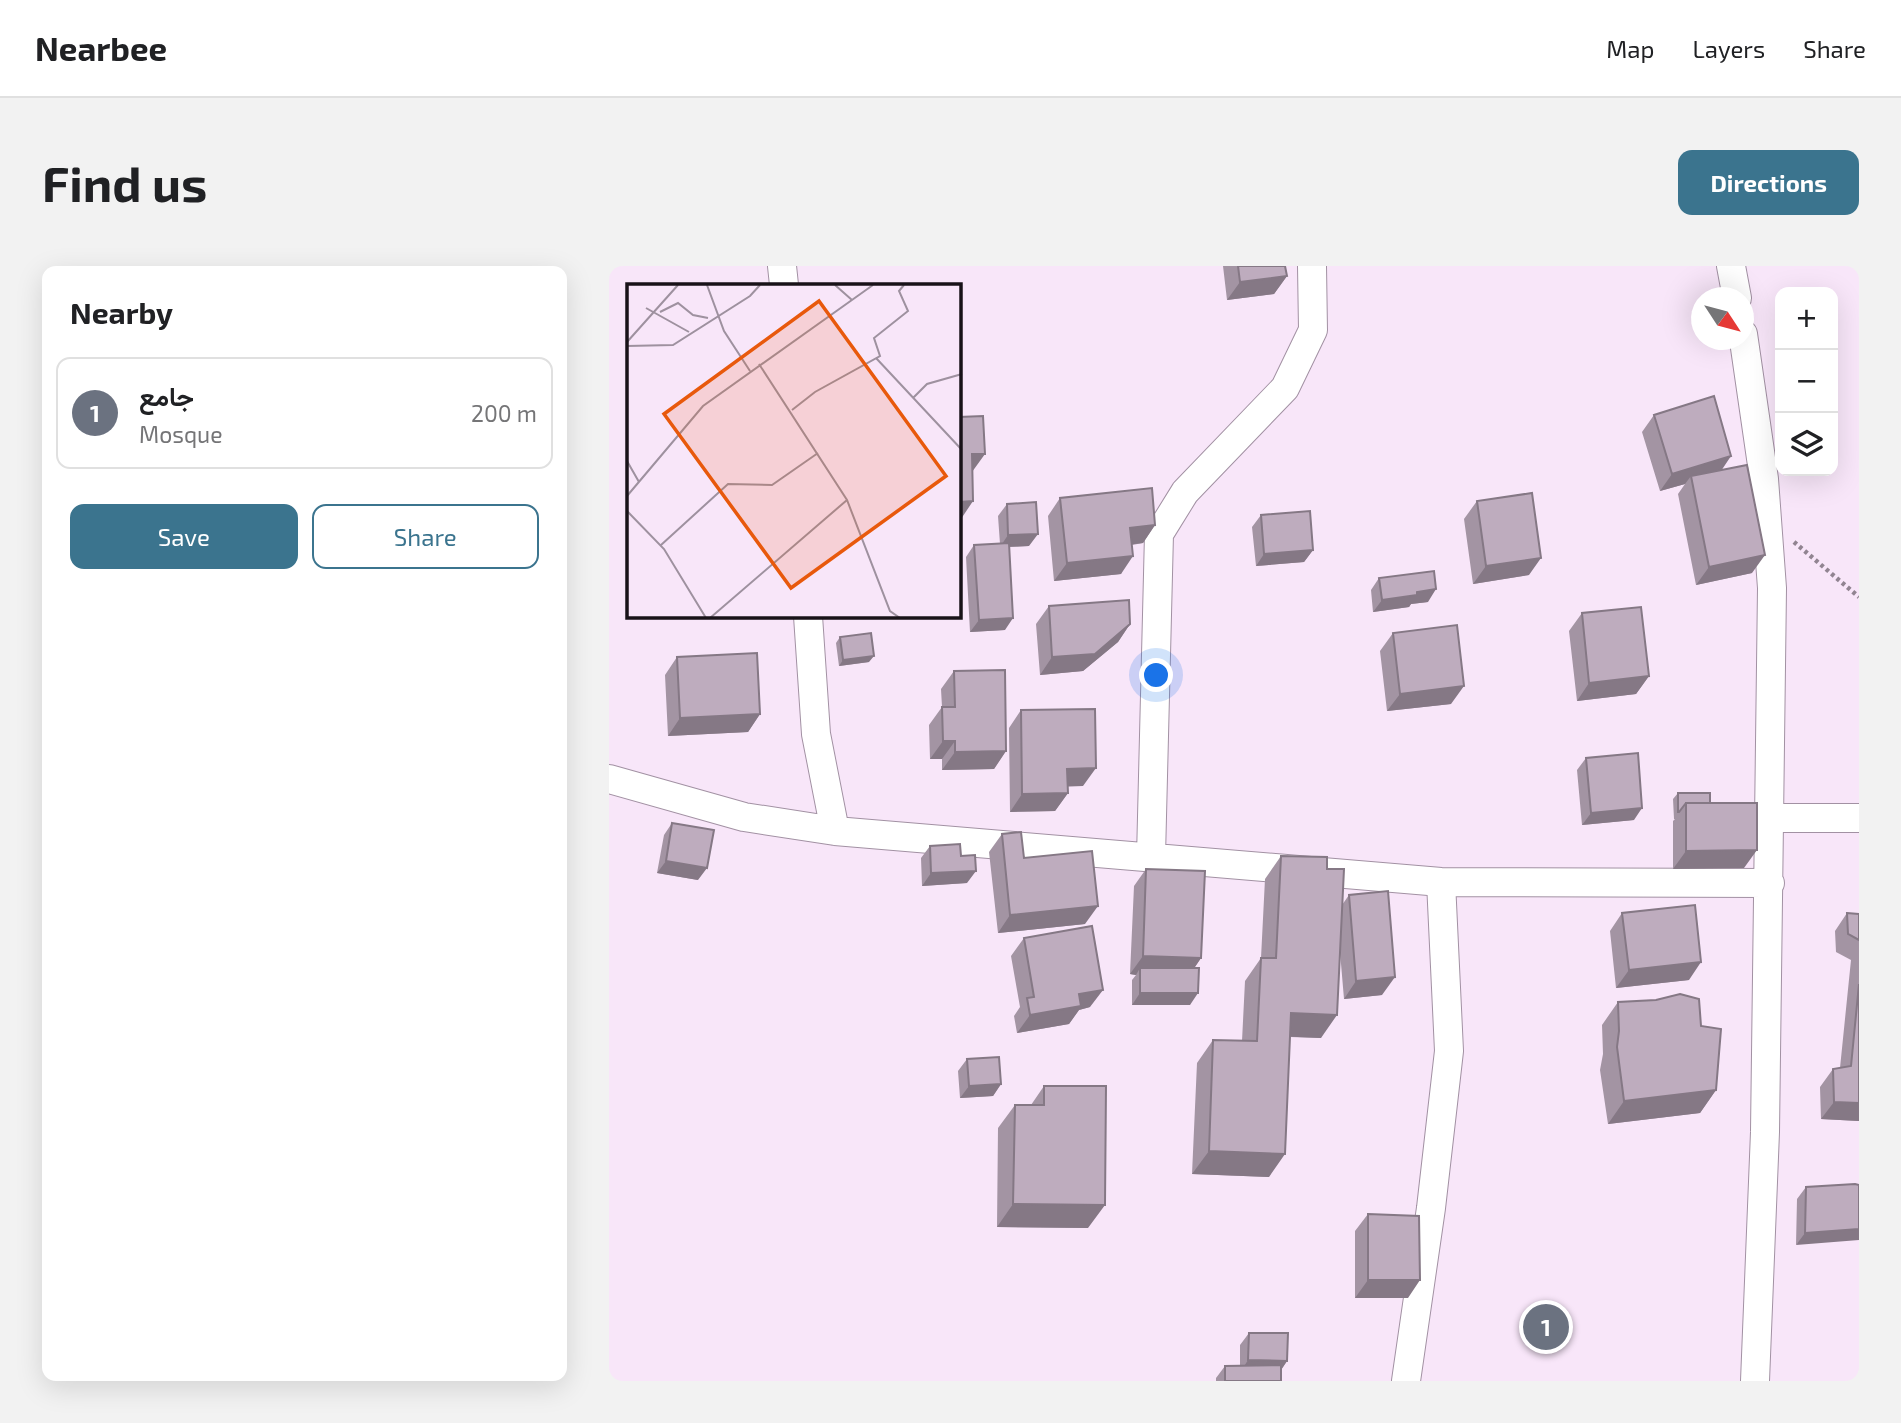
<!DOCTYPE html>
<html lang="en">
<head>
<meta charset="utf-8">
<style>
	body { margin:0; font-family:"Exo 2",Vazirmatn,sans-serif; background:#f2f2f2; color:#202124 }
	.controls { position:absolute; right:21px; top:21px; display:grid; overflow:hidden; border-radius:14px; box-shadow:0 7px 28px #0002 }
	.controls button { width:63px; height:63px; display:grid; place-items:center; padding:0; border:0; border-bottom:2px solid #e0e0e0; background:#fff; color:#202124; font:35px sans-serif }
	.compass { position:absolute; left:1082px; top:21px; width:63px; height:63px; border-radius:50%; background:#fff; box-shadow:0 7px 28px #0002; rotate:126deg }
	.you { position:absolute; left:548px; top:410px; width:24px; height:24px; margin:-18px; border:5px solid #fff; border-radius:50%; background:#1a73e8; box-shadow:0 0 0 10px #1a73e833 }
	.badge { display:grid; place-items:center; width:46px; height:46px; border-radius:50%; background:#3b748e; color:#fff; font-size:23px; font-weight:700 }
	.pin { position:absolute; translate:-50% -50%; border:4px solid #fff; box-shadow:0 2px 7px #0006 }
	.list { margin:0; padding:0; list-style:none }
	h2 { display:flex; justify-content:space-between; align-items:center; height:91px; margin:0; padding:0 28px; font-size:30px }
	h2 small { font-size:23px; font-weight:400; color:#757577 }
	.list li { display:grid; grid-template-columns:46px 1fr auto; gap:21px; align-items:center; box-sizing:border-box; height:112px; margin:0 14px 14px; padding:0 14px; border:2px solid #e0e0e0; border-radius:14px }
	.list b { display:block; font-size:26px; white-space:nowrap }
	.list p { margin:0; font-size:23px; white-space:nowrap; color:#757577 }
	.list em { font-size:23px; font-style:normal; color:#757577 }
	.actions { display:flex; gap:14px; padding:21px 28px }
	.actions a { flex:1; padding:16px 0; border:2px solid #3b748e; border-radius:14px; text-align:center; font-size:24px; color:#3b748e }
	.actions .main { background:#3b748e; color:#fff }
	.icon { flex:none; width:38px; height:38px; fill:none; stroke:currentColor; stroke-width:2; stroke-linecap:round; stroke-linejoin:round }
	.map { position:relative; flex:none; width:1250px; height:1115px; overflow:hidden; border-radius:14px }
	header { display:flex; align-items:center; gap:42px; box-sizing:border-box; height:98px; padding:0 35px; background:#fff; border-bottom:2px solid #e0e0e0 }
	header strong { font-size:33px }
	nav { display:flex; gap:38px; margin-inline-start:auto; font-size:24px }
	.intro { display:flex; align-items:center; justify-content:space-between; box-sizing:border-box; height:168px; padding:0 42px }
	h1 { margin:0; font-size:49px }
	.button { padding:18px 32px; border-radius:14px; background:#3b748e; color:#fff; font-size:24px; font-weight:700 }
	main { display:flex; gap:42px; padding:0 42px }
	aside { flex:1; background:#fff; border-radius:14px; box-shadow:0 7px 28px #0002 }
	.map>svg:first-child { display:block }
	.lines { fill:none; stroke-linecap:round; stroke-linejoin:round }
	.minor-casing { stroke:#a291a3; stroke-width:30 }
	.path { stroke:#918491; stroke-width:4.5; stroke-dasharray:3.5 3.5; stroke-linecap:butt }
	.minor { stroke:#fff; stroke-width:28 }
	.wall { fill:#a394a3 }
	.shaded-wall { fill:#857885 }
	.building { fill:#beacbe; stroke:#857885; stroke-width:2 }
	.inset-road { fill:none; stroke:#9e919f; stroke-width:2 }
	.view { fill:#e8590c; fill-opacity:0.15; stroke:#e8590c; stroke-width:3.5 }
	.inset-edge { fill:none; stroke:#181218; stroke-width:3.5 }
</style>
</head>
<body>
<header>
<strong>Nearbee</strong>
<nav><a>Map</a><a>Layers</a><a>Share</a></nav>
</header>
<div class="intro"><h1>Find us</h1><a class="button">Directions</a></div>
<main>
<aside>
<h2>Nearby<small></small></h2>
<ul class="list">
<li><span class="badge" style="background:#6b7280">1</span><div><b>جامع</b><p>Mosque</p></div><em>200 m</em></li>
</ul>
<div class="actions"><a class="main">Save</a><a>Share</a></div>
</aside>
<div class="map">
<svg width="1250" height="1115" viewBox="0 0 1250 1115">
	<rect width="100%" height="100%" fill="#f8e6f9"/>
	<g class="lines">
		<defs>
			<path id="minor" d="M173 0 175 19
				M1122 0 1128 32
				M1134 68 1155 213 1163 322 1156 866 1146 1115
				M199 350 207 468 226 565
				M0 513 135 551 226 565 832 616 1161 617
				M1160 552H1250
				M542 591 550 268 576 226 676 122 704 64 703 0
				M797 1115 822 942 840 785 832 616"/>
		</defs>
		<use href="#minor" class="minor-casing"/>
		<path class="path" d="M1185 276 1250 331"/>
		<use href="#minor" class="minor"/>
	</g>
	<path class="wall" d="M614 0H676L678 10 665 28 618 34Z
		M1045 149 1113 204 1143 307 1087 319 1069 228 1076 218 1051 225 1033 166Z
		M451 232 546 259 534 277 523 279 512 308 445 315 439 250Z
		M868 235 920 309 864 318 855 253Z
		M398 238 420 280 400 281 396 364 361 366 357 291 365 279 391 278 389 250Z
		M652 249 704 284 695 296 647 300 643 261Z
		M770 312 819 336 802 338 800 341 764 346 762 324Z
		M440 340 521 358 509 376 474 405 431 409 427 358Z
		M973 347 1040 410 1027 428 968 435 960 365Z
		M784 367 842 438 778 445 771 385Z
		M231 371 260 396 230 400 227 377Z
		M68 391 151 448 139 466 59 470 56 409Z
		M345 405 397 485 385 503 333 504V493H321L320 459 333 441 332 423Z
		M412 444 474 520H459V527L446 545 401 546 400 462Z
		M977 492 1025 554 973 559 968 504Z
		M1069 527 1101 537 1135 602 1064 603V555L1066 553H1065L1064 533Z
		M63 557 89 614 48 607 55 569Z
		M393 568 415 592 476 658 389 667 380 586Z
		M321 580 352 590 358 617 313 620 312 592Z
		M672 590 718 603 733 639 740 629 773 729 735 733 731 686 712 772 681 771 660 911 583 908 588 797 604 774 633 775 636 715 652 692 656 613Z
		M537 603 592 692 585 702 581 739H523V714L527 709 521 708 525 620Z
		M1013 647 1080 714 1007 722 1001 665Z
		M1238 647 1250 648V855L1212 853 1211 821 1224 803 1231 802 1242 694 1227 686 1226 665Z
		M415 672 481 741 470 744 460 758 408 767 405 750 411 741 402 690Z
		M1009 736 1092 760 1107 824 1091 847 999 858 991 804 994 788 993 759Z
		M358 793 392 818 384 830 351 832 349 805Z
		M435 820 479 962 388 961 389 862 406 839H422Z
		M1246 918 1187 979 1188 933 1197 921Z
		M759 948 799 1032H746V965Z
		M640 1067 678 1095 672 1104V1115H607V1112L616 1100H631V1079Z"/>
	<path class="shaded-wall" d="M678 10 665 28 618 34 631 16Z
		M363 188H376L363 206Z
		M1122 190 1110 208 1082 210 1076 218 1051 225 1063 208Z
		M364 235 352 253H350V236Z
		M546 259 534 277 509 280 521 262Z
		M429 268 420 280 391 281 399 269Z
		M704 284 695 296 647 300 655 288Z
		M1156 289 1143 307 1087 319 1100 301Z
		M524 290 512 308 445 315 458 297Z
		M932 292 920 309 864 318 877 300Z
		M827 323 819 336 802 338 800 341 764 346 773 334 808 326Z
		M404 352 396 364 361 366 370 354Z
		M521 358 509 376 474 405 431 409 443 391Z
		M265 390 260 396 230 400 234 394Z
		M1040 410 1027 428 968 435 980 417Z
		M855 420 842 438 778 445 791 428Z
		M151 448 139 466 59 470 71 452Z
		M334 475H346L333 493H321Z
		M397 485 385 503 333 504 346 486Z
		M487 502 474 520 446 521 458 503Z
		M459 527 446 545 401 546 413 528Z
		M1033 542 1025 554 973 559 982 547Z
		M1148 584 1135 602 1064 603 1077 585Z
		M57 595 98 602 89 614 48 607Z
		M367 605 358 617 313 620 322 607Z
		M489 640 476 658 389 667 401 649Z
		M534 690 592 692 580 710 531 702 527 709 521 708Z
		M1092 696 1080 714 1007 722 1020 704Z
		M786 711 773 729 735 733 747 715Z
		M494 724 481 741 470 744 460 758 408 767 421 749 470 728Z
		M531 727H589L581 739H523Z
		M682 747 728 749 712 772 665 770Z
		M392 818 384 830 351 832 360 820Z
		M1107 824 1091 847 999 858 1015 835Z
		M1225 836 1250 837V855L1212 853Z
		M600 885 676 888 660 911 583 908Z
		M404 938 496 939 479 962 388 961Z
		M1250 963V974L1187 979 1196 967Z
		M759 1014H811L799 1032H746Z
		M639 1094 678 1095 670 1107H631Z"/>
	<path class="building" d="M629 0H676L678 10 631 16Z
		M1105 130 1122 190 1063 208 1045 149Z
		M374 150 376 188H363L364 235 350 236V151Z
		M1138 199 1156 289 1100 301 1082 210Z
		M543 222 546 259 521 262 524 290 458 297 451 232Z
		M923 227 932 292 877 300 868 235Z
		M427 236 429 268 399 269 398 238Z
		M701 245 704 284 655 288 652 249Z
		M400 277 404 352 370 354 365 279Z
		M825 305 827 323 808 326V329L773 334 770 312Z
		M520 334 521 358 486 388 443 391 440 340Z
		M1032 341 1040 410 980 417 973 347Z
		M848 359 855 420 791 428 784 367Z
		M262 367 265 390 234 394 231 371Z
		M148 387 151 448 71 452 68 391Z
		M396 404 397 485 346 486V475H334L333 441H346L345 405Z
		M486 443 487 502 458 503 459 527 413 528 412 444Z
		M1029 487 1033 542 982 547 977 492Z
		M1069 527H1101V537H1077L1070 546H1069Z
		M1077 537H1148V584L1077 585Z
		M63 557 105 564 98 602 57 595Z
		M412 566 415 592 483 585 489 640 401 649 393 568Z
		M351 578 352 590 366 589 367 605 322 607 321 580Z
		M672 590 718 591V603H735L728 749 682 747 676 888 600 885 604 774 648 775 652 692H667Z
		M537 603 596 605 592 692 534 690Z
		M779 625 786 711 747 715 740 629Z
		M1086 639 1092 696 1020 704 1013 647Z
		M1238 647 1250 648V674L1239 668Z
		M483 660 494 724 470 728 472 740 421 749 418 732 425 731 415 672Z
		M531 702H590L589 727H531Z
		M1250 718V837L1225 836 1224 803 1242 800Z
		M1071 728 1090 733 1092 760 1112 763 1107 824 1015 835 1008 781 1010 765 1009 736 1047 734Z
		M390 791 392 818 360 820 358 793Z
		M435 820H497L496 939 404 938 406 839H435Z
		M1246 918 1250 919V963L1196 967 1197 921Z
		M759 948 810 950 811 1014H759Z
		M640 1067H679L678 1095 639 1094Z
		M672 1099V1115H616V1100Z"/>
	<g transform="translate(18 18)">
		<rect width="334" height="334" fill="#f8e6f9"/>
		<path class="inset-road" d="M80 1 97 47 123 87M208 1 225 16M19 24 62 48M33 28 51 19 66 31 81 34M0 58 51 1M0 62 46 61 123 12 133 1M249 74 335 166M132 80 220 216 263 327 273 334M286 114 300 100 335 90M165 126 188 108 253 72 247 54 281 27 272 7 277 1M0 177 12 198M0 212 76 122 246 1M0 227 37 265 79 334M34 261 101 200 145 201 191 169M83 334 220 216"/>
		<path class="view" d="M192 17 319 192 164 304 37 130Z"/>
		<rect width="334" height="334" class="inset-edge"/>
	</g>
</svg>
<div class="controls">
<button>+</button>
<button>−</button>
<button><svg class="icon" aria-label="layers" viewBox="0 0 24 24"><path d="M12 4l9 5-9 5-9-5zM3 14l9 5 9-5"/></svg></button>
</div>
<svg class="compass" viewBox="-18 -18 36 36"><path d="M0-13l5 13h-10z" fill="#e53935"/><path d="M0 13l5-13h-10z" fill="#757577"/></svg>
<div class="you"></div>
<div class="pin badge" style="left:937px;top:1061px;background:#6b7280">1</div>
</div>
</main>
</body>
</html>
